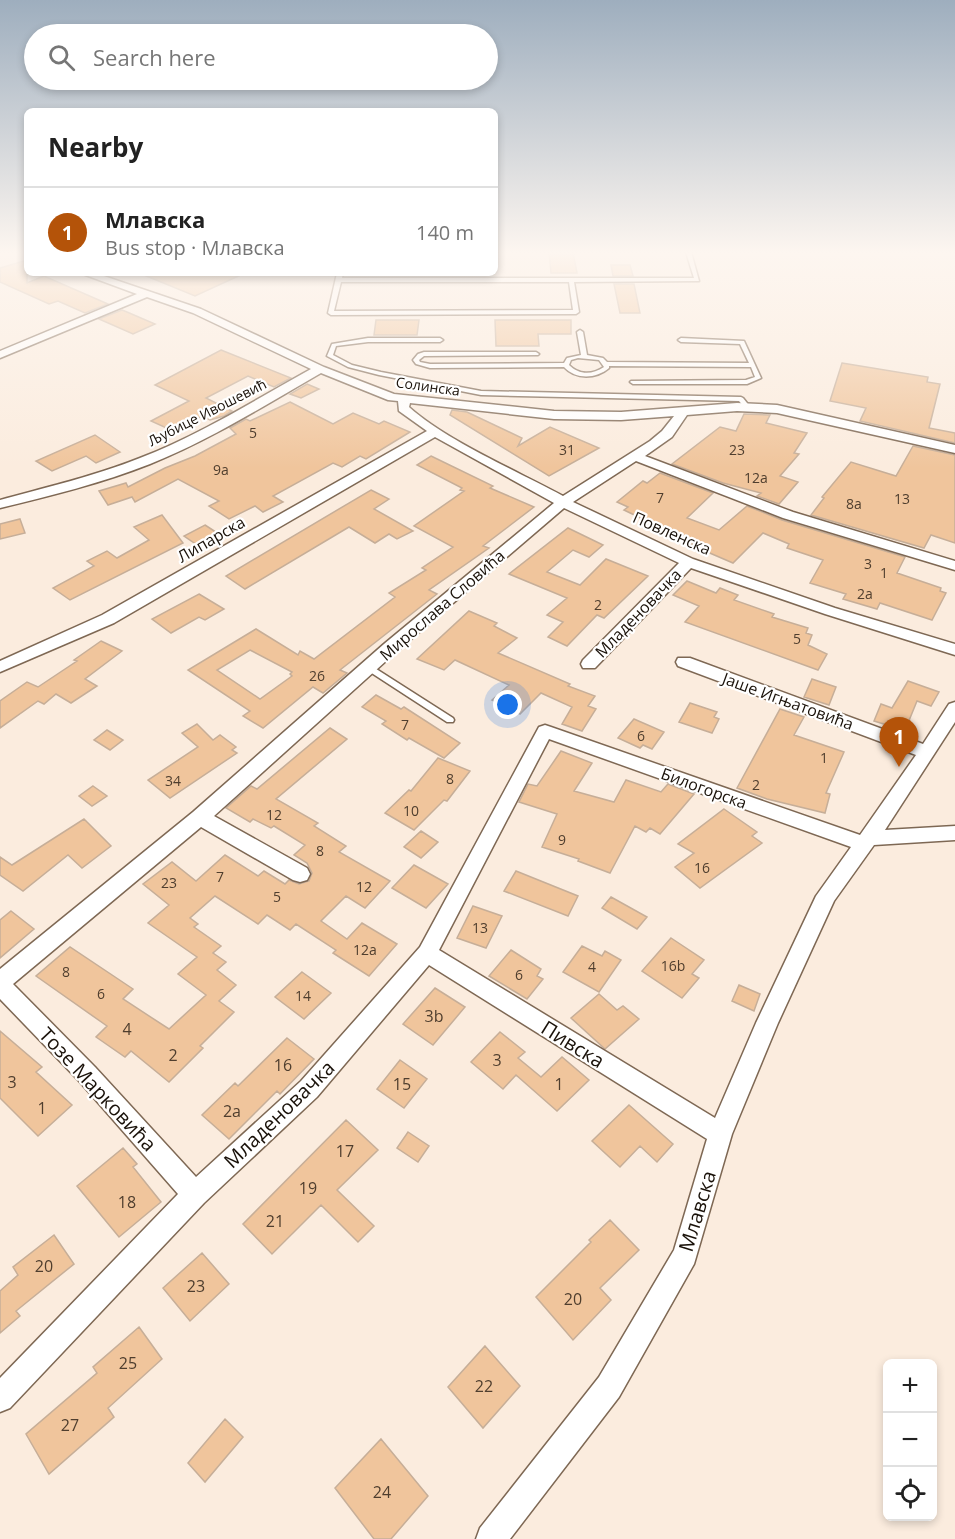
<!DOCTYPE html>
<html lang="en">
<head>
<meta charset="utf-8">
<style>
	body { margin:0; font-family:"Open Sans",sans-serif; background:#f2f2f2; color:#222 }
	.controls { position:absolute; right:18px; bottom:18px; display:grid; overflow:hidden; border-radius:9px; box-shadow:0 3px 9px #0003 }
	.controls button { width:54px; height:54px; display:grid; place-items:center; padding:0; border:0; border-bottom:2px solid #e0e0e0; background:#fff; color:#222; font:30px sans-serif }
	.you { position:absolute; left:508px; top:705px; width:21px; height:21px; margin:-15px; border:4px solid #fff; border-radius:50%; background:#1a73e8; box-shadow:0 0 0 9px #1a73e833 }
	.badge { display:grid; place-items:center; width:39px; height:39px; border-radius:50%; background:#b45309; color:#fff; font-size:20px; font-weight:700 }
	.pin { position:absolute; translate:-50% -50px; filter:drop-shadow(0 2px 3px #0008) }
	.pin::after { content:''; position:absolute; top:32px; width:21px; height:18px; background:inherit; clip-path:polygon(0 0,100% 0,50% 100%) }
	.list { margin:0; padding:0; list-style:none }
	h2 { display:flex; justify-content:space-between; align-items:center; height:78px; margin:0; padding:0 24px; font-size:26px }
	h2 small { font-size:20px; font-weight:400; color:#767676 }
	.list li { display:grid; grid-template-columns:39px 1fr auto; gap:18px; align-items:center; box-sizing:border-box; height:90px; padding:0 24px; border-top:2px solid #e0e0e0 }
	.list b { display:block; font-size:22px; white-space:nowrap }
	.list p { margin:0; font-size:20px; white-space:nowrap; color:#767676 }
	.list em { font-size:20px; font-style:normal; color:#767676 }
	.icon { flex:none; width:33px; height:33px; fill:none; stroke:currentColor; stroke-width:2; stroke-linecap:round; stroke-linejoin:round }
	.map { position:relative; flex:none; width:955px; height:1539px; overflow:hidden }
	.search { position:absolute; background:#fff; box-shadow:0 3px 9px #0003; left:24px; top:24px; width:474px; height:66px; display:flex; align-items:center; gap:15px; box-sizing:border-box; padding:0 21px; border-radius:33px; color:#767676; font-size:22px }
	.panel { position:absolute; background:#fff; box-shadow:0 3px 9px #0003; left:24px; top:108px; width:474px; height:168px; border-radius:9px }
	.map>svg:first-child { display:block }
	.building { fill:#f0c59c; stroke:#c6ae98; stroke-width:1.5; fill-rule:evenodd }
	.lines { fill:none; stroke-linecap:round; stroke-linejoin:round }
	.service-casing { stroke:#7e6854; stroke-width:3 }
	.minor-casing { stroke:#7e6854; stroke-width:3 }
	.service { fill:#fff; fill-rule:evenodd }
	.minor { fill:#fff; fill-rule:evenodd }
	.labels { text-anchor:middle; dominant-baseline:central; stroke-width:4.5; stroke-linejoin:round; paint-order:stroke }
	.far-street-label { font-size:14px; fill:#191109; stroke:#fff }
	.number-label { font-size:14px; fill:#4f3e2e }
	.street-label { font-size:16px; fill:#191109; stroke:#fff }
	.near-number-label { font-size:16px; fill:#4f3e2e }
	.near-street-label { font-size:20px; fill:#191109; stroke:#fff }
</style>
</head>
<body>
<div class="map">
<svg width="955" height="1539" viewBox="0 0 955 1539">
	<rect width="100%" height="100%" fill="#fbecde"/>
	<path class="building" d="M549 252H573L577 273H551Z
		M27 260V283L44 276 108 304 85 313 58 301 49 304 0 282V268Z
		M611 265H630L633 276H613Z
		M139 273H245L195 296Z
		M614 284H634L640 313H620Z
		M122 310 127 312 155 324 133 334 99 319Z
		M376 320H419L417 335H374Z
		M495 320H571V334H538L539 346H496Z
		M221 350 291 378 274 387 248 376 206 398 232 411 224 416 210 420 202 416 173 431 151 421 189 401 155 385Z
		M842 363 928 377 927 382 940 384 929 428 955 433V443L860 421 866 408 830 401Z
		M307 384 319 389 301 398 290 394Z
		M290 402 333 424 353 413 379 424 384 421 410 432 366 459 360 456 342 467 333 463 273 496 283 502 263 512 255 506 229 519 209 506 219 501 178 479 135 502 132 497 108 505 99 491 126 483 128 487 165 468 195 456 236 434 230 428 246 419 250 421Z
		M452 410 467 412 522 438 518 446 550 427 599 448 549 476 450 415Z
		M744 414 770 415 766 423 807 433 794 453 799 454 780 476 798 482 779 504 757 496 761 493 723 483 672 464 720 427 736 431Z
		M95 435 120 452 96 463 86 456 52 471 36 461Z
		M913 446 955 455V543L931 535 924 548 811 515 824 498 822 497 851 462 896 476Z
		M431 456 493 486 490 488 534 507 483 546 489 548 429 590 437 594 340 670 347 673 323 693 313 687 263 728 243 716 250 711 188 670 256 629 298 655 300 651 314 659 395 597 389 593 426 570 422 568 453 547 414 526 464 491 460 490 462 488 417 465ZM250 650 292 672 290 674 292 676 260 699 217 670Z
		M660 473 713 493 687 518 719 530 747 506 782 520 905 557 897 573 941 588 940 591 946 593 932 620 880 603 877 609 843 599 846 594 810 583 823 560 787 548 789 544 763 533 733 563 691 545 696 540 651 523 624 510 628 507 617 502 643 481 647 483Z
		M371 490 389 499 374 509 413 531 397 539 389 534 375 543 349 527 245 589 226 576Z
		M162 515 183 543 70 600 53 588 94 566 87 561 107 551 117 558 149 540 134 527Z
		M20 519 25 533 0 539V524Z
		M205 525 225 538 203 549 184 536Z
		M568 528 603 545 589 557 573 550 547 572 580 585 606 559 648 576 604 618 597 615 567 646 548 637 563 622 547 615 567 598 509 574Z
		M687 581 716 593 720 588 738 595 734 600 774 614 772 617 808 628 806 633 812 635 808 645 827 654 818 670 685 622 699 606 673 595Z
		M199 594 224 609 205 620 199 617 171 633 152 619Z
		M469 611 497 623 494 626 517 638 498 653 570 684 568 686 595 696 588 706 596 709 582 731 562 724 572 707 541 693 520 714 492 700 509 685 455 660 444 670 417 659Z
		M101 641 122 651 85 679 97 686 71 703 56 694 44 704 38 701 0 728V701L27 682 38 687 77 661 74 660Z
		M812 679 836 687 829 705 804 697Z
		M908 681 939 692 931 706 917 701 908 723 903 721 900 729 874 721 881 704 892 708Z
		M376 695 401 709 404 707 460 743 444 758 409 738 407 740 382 724 386 721 362 707Z
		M690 703 717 712 714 717 719 719 712 733 679 722Z
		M780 709 804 717 794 735 844 752 826 793 830 794 825 813 767 799 737 788Z
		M634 719 664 732 652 749 643 745 640 748 618 738Z
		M197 724 213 740 220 735 236 747 232 750 237 753 170 798 148 780 198 747 182 733Z
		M330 728 347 739 276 799 318 823 314 826 346 846 339 852 390 881 365 908 346 896 321 921 347 939 362 923 397 944 369 976 333 953 336 950 296 924 290 930 267 915 258 924 215 896 190 918 198 924 194 927 221 946 213 953 226 962 217 970 236 985 219 1001 234 1012 200 1046 203 1048 169 1082 131 1051 125 1057 96 1037 107 1026 36 976 70 947 133 989 123 999 169 1029 206 995 178 974 197 957 148 923 169 905 143 884 172 862 196 881 225 855 258 876 264 871 285 884 289 880 299 884 309 881 312 873 307 863 294 855 305 845 274 826 271 828 253 819 250 822 226 808 251 786 257 789Z
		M107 730 123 740 110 750 94 740Z
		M561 751 592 763 574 791 614 802 626 780 661 792 668 784 694 794 660 834 650 828 646 832 635 826 610 873 578 861 579 859 542 847 557 814 519 802 528 784 537 786Z
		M438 758 470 771 447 801 444 800 414 830 385 813 409 790 411 791Z
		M93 786 107 796 92 806 79 796Z
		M724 809 757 832 752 836 762 843 700 888 675 867 694 853 678 844Z
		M84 819 111 846 82 868 68 855 23 891 0 875V857L12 865Z
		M421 831 438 842 421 858 404 847Z
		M414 865 448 884 426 908 392 888Z
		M516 871 578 896 568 916 504 891Z
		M611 897 647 917 637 929 602 908Z
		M473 906 502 916 486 948 457 938Z
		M11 911 34 929 0 958V920Z
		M671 938 704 960 692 974 699 978 682 998 642 971Z
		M582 946 602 956 605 951 621 960 599 992 563 972Z
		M511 950 541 969 537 976 543 979 527 999 489 976Z
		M302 972 331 993 304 1019 275 997Z
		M739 985 760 994 754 1011 732 1001Z
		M435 988 465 1007 433 1045 403 1024Z
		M599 994 617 1010 623 1006 639 1019 605 1049 571 1018Z
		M0 1031 42 1067 36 1072 72 1105 38 1136 0 1098Z
		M500 1032 525 1052 518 1058 541 1077 562 1057 589 1080 557 1111 516 1075 503 1089 471 1062Z
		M287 1038 314 1059 280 1094 277 1091 229 1139 202 1115 235 1083 238 1086Z
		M400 1060 427 1079 404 1108 377 1089Z
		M629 1105 673 1144 657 1162 640 1146 620 1167 592 1141Z
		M346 1120 378 1150 337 1190 374 1226 358 1242 321 1205 272 1254 243 1224Z
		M408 1132 429 1146 418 1162 397 1148Z
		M123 1148 137 1164 133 1167 161 1202 119 1237 77 1186Z
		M610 1220 639 1250 600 1288 611 1300 573 1340 536 1297 591 1242 589 1240Z
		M54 1235 74 1264 16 1311 20 1316 0 1333V1291L18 1275 13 1267Z
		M202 1253 229 1284 190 1321 163 1288Z
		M139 1327 162 1359 108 1408 114 1417 49 1474 26 1434 97 1373 93 1367Z
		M485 1346 520 1386 483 1428 448 1387Z
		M225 1419 243 1437 205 1482 188 1463Z
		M381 1439 428 1496 391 1539H374L335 1488Z"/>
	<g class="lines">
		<defs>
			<path id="service" d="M686 252H691L699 281 574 282 579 312 576 314 331 315 328 313 337 273H343L342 278H694ZM341 282H569L573 310 334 311Z
				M580 330 583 332 587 355 603 358 607 362 749 363 740 344 681 342 678 340 681 338 744 341 761 378 747 384H633L630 382 631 381 746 380 755 377 751 367 609 366V368C596 379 576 380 564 367L430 368 416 364 413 360 418 354 424 352H536L539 354 538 355 424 356 419 360 420 362 430 364 564 363 567 358 581 355 577 332ZM578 358 599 360 604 367C592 375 579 375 569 365L571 360Z
				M368 338H440L443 340 440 342H368L336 346 333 355 352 365 381 372 481 391 741 397 743 398 751 408 746 409 739 401 481 395 379 375 348 367 327 356 332 344Z
				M370 665 453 718 454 720 453 722H447L367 670 366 668 367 666Z"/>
			<path id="minor" d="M80 273H95L201 309 324 367 394 394 554 411 621 412 737 403 777 405 955 445V453L777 413 737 411 687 415 672 437 645 456 793 512 955 561V570L783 518 636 461 573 502 693 559 835 608 955 644V655L825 614 691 568 595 668H583L581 664 583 660 679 563 564 508 396 652 214 816 307 868 310 874 307 880 300 882 293 880 201 827 13 984 95 1067 196 1177 301 1081 420 947 539 727 545 725 551 727 860 835 916 755 678 666 676 662 678 658H690L923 744 949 704 955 702V722L885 830 955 826V840L874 845 834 901 778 1023 732 1134 694 1264 619 1397 510 1539H476L480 1528 599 1377 674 1250 707 1139 429 965 317 1097 204 1203 10 1408 0 1412V1378L178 1194 79 1081 0 999V969L193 812 384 644 554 503 435 437 114 623 0 672V661L102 615 427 431 399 411 398 401 388 400 321 373C265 405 210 440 150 464 102 483 50 496 0 508V500C47 487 95 476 140 458 200 435 255 400 311 369L193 313 147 297 0 358V351L137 294ZM410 403 554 419 621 420 674 416 662 431 650 441 563 496C517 471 447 441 409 407ZM549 739 851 847 816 896 756 1023 715 1118 439 950Z"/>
		</defs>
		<use href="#service" class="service-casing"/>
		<use href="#minor" class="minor-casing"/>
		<use href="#service" class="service"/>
		<use href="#minor" class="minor"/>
	</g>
	<linearGradient id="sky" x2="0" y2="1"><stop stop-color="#9eaebe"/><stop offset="0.54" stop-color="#fdf6f0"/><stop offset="1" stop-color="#fdf6f0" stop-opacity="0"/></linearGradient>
	<rect width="955" height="468" fill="url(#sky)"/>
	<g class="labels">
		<g class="far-street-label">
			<text transform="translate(428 386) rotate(8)">Солинска</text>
			<text transform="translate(207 412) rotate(-27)">Љубице Ивошевић</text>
		</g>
		<g class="number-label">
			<text x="253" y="432">5</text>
			<text x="567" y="449">31</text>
			<text x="737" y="449">23</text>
			<text x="221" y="469">9a</text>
			<text x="756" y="477">12a</text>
			<text x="660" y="497">7</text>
			<text x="902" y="498">13</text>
			<text x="854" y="503">8a</text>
			<text x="868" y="563">3</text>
			<text x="884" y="572">1</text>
			<text x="865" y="593">2a</text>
			<text x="598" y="604">2</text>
			<text x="797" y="638">5</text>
			<text x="317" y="675">26</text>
			<text x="405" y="724">7</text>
			<text x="641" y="735">6</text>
			<text x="824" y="757">1</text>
			<text x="450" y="778">8</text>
			<text x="173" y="780">34</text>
			<text x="756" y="784">2</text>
			<text x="411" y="810">10</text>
			<text x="274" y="814">12</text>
			<text x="562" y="839">9</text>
			<text x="320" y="850">8</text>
			<text x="702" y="867">16</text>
			<text x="220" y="876">7</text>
			<text x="169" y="882">23</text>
			<text x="364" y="886">12</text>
			<text x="277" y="896">5</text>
			<text x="480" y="927">13</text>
			<text x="365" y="949">12a</text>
			<text x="673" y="965">16b</text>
			<text x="592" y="966">4</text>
			<text x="66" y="971">8</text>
			<text x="519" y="974">6</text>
			<text x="101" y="993">6</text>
			<text x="303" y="995">14</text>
		</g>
		<g class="street-label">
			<text transform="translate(672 533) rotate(24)">Повленска</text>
			<text transform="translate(211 539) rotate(-30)">Липарска</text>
			<text transform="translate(442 605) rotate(-41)">Мирослава Словића</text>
			<text transform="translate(638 613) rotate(-46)">Младеновачка</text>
			<text transform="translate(788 701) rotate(20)">Јаше Игњатовића</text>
			<text transform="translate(704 788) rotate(20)">Билогорска</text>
		</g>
		<g class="near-number-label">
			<text x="434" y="1016">3b</text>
			<text x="127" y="1029">4</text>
			<text x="173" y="1055">2</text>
			<text x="497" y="1060">3</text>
			<text x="283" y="1065">16</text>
			<text x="12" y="1082">3</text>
			<text x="402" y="1084">15</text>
			<text x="559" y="1084">1</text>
			<text x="42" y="1108">1</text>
			<text x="232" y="1111">2a</text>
			<text x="345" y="1151">17</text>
			<text x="308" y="1188">19</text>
			<text x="127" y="1202">18</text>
			<text x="275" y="1221">21</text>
			<text x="44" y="1266">20</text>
			<text x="196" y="1286">23</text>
			<text x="573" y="1299">20</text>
			<text x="128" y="1363">25</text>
			<text x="484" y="1386">22</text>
			<text x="70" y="1425">27</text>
			<text x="382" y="1492">24</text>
		</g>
		<g class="near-street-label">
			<text transform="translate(573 1044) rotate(32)">Пивска</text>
			<text transform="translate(98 1089) rotate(47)">Тозе Марковића</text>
			<text transform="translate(279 1114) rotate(-44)">Младеновачка</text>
			<text transform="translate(697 1211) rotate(-73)">Млавска</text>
		</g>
	</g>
</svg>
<div class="controls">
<button>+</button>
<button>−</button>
<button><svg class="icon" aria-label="locate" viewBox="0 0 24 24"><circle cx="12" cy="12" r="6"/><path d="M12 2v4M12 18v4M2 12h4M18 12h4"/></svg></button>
</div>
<div class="you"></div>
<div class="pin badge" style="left:899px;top:767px">1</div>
<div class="search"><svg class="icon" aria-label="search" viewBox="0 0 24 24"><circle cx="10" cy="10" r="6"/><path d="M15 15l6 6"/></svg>Search here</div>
<section class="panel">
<h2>Nearby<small></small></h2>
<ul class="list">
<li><span class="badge">1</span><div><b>Млавска</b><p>Bus stop · Млавска</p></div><em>140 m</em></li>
</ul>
</section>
</div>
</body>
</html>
